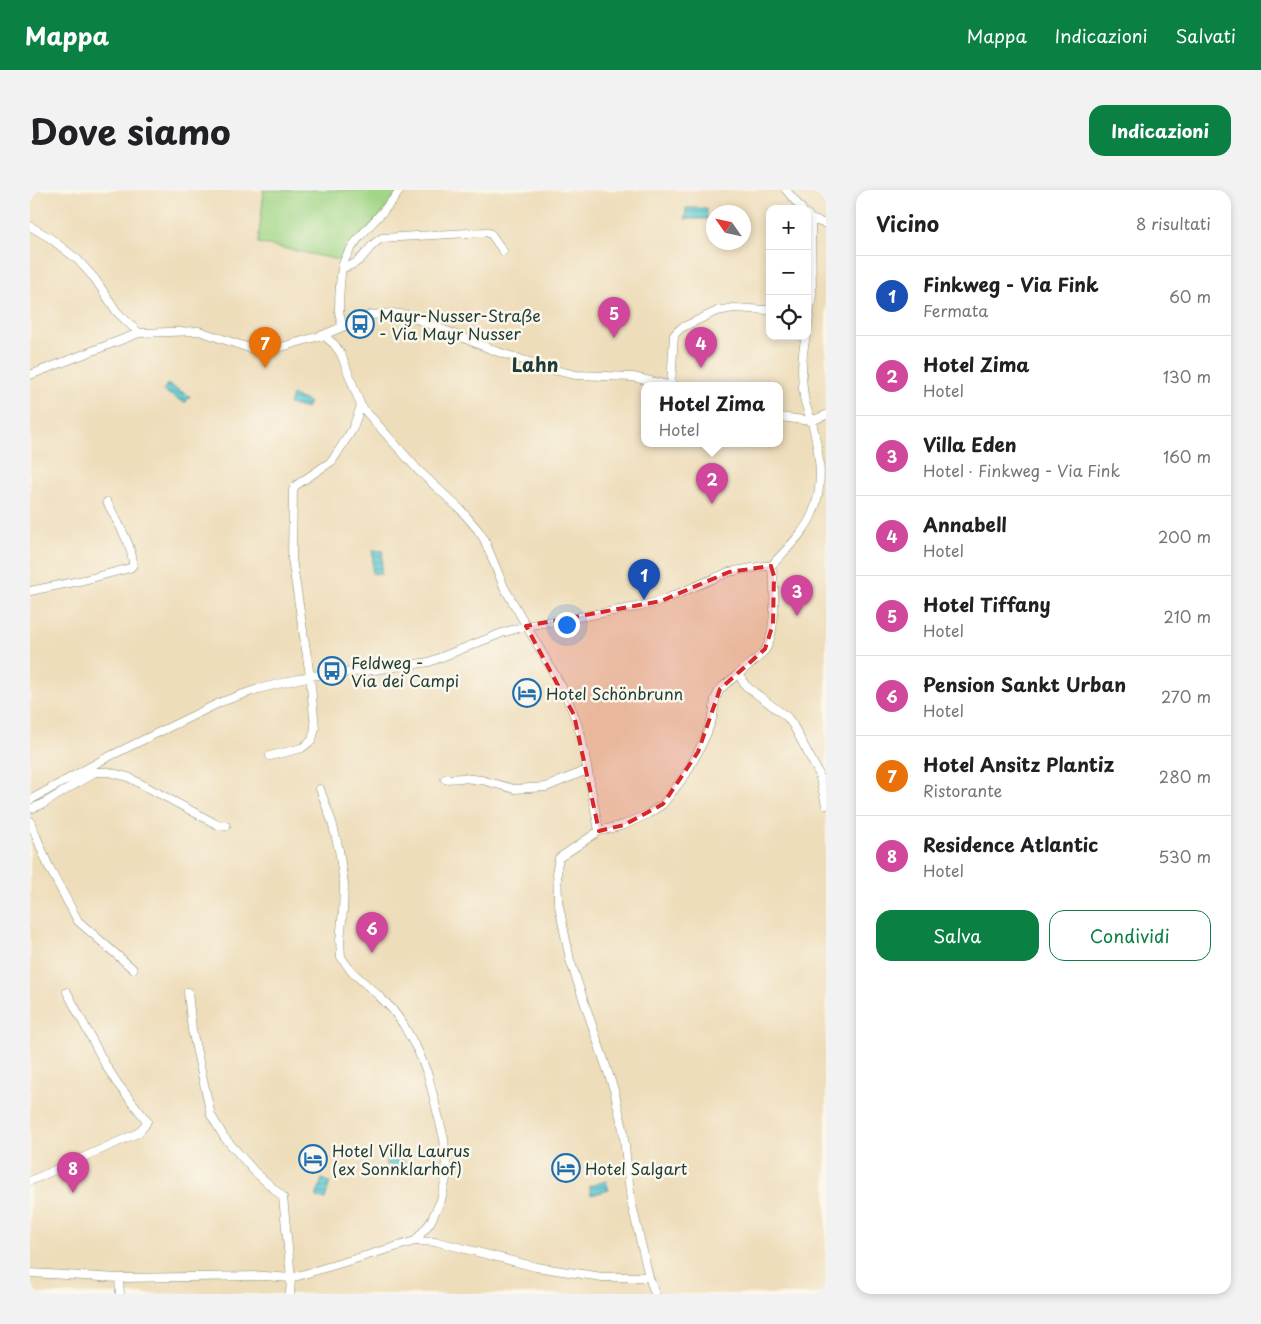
<!DOCTYPE html>
<html lang="it">
<head>
<meta charset="utf-8">
<style>
	body { margin:0; font-family:"Playpen Sans",sans-serif; background:#f2f2f2; color:#202124 }
	.controls { position:absolute; right:15px; top:15px; display:grid; overflow:hidden; border-radius:10px; box-shadow:0 2px 8px #0003 }
	.controls button { width:45px; height:45px; display:grid; place-items:center; padding:0; border:0; border-bottom:1px solid #e0e0e0; background:#fff; color:#202124; font:25px sans-serif }
	.compass { position:absolute; left:676px; top:15px; width:45px; height:45px; border-radius:50%; background:#fff; box-shadow:0 2px 8px #0003; rotate:304deg }
	.you { position:absolute; left:536px; top:434px; width:18px; height:18px; margin:-12px; border:4px solid #fff; border-radius:50%; background:#1a73e8; box-shadow:0 0 0 8px #1a73e833 }
	.badge { display:grid; place-items:center; width:32px; height:32px; border-radius:50%; background:#0b8043; color:#fff; font-size:16px; font-weight:700 }
	.pin { position:absolute; translate:-50% -41px; filter:drop-shadow(0 1px 2px #0008) }
	.pin::after { content:''; position:absolute; top:26px; width:18px; height:15px; background:inherit; clip-path:polygon(0 0,100% 0,50% 100%) }
	.popup { position:absolute; left:611px; top:192px; width:142px; height:65px; box-sizing:border-box; display:grid; place-content:center; border-radius:10px; background:#fff; filter:drop-shadow(0 1px 4px #0005); font-size:16px; white-space:nowrap; color:#757577 }
	.popup b { font-size:19px; color:#202124 }
	.popup::after { content:''; position:absolute; left:50%; top:100%; margin-left:-10px; border:10px solid transparent; border-top-color:#fff }
	.list { margin:0; padding:0; list-style:none }
	h2 { display:flex; justify-content:space-between; align-items:center; height:65px; margin:0; padding:0 20px; font-size:21px }
	h2 small { font-size:16px; font-weight:400; color:#757577 }
	.list li { display:grid; grid-template-columns:32px 1fr auto; gap:15px; align-items:center; box-sizing:border-box; height:80px; padding:0 20px; border-top:1px solid #e0e0e0 }
	.list b { display:block; font-size:19px; white-space:nowrap }
	.list p { margin:0; font-size:16px; white-space:nowrap; color:#757577 }
	.list em { font-size:16px; font-style:normal; color:#757577 }
	.actions { display:flex; gap:10px; padding:15px 20px }
	.actions a { flex:1; padding:11px 0; border:1px solid #0b8043; border-radius:15px; text-align:center; font-size:18px; color:#0b8043 }
	.actions .main { background:#0b8043; color:#fff }
	.icon { flex:none; width:28px; height:28px; fill:none; stroke:currentColor; stroke-width:2; stroke-linecap:round; stroke-linejoin:round }
	.map { position:relative; flex:none; width:796px; height:1104px; overflow:hidden; border-radius:15px }
	header { display:flex; align-items:center; gap:30px; box-sizing:border-box; height:70px; padding:0 25px; background:#0b8043; color:#fff }
	header strong { font-size:24px }
	nav { display:flex; gap:28px; margin-inline-start:auto; font-size:18px }
	.intro { display:flex; align-items:center; justify-content:space-between; box-sizing:border-box; height:120px; padding:0 30px }
	h1 { margin:0; font-size:35px }
	.button { padding:12px 22px; border-radius:15px; background:#0b8043; color:#fff; font-size:18px; font-weight:700 }
	main { display:flex; gap:30px; padding:0 30px }
	aside { flex:1; background:#fff; border-radius:15px; box-shadow:0 2px 8px #0003 }
	.map>svg:first-child { display:block }
	.green { fill:#a1d686; stroke:#608a5d }
	.water { fill:url(#water-rules); stroke:#3d8283 }
	.lines { fill:none; stroke-linecap:round; stroke-linejoin:round }
	.street-casing { stroke:#868d77; stroke-width:9 }
	.street { stroke:#fff; stroke-width:8 }
	.marked { fill:#d62828; fill-opacity:0.2; stroke:#d62828; stroke-width:4; stroke-dasharray:10 6; stroke-linejoin:round }
	.labels { text-anchor:middle; dominant-baseline:central; stroke-width:5; stroke-linejoin:round; paint-order:stroke }
	.poi-label { font-size:16px; fill:#1f3d34; stroke:#fbf7ec; text-anchor:start }
	.quarter-label { font-size:19px; font-weight:bold; fill:#1f3d34; stroke:#fbf7ec }
</style>
</head>
<body>
<header>
<strong>Mappa</strong>
<nav><a>Mappa</a><a>Indicazioni</a><a>Salvati</a></nav>
</header>
<div class="intro"><h1>Dove siamo</h1><a class="button">Indicazioni</a></div>
<main>
<div class="map">
<svg width="796" height="1104" viewBox="0 0 796 1104">
	<defs>
		<pattern id="water-rules" width="6" height="5" patternUnits="userSpaceOnUse" patternTransform="scale(1.25)"><rect width="6" height="5" fill="#5bc7d2"/><path d="M0 2.5h6" fill="none" stroke="#4ba3ab"/></pattern>
	</defs>
	<rect width="100%" height="100%" fill="#fbf7ec"/>
	<filter id="ink" filterUnits="userSpaceOnUse"><feTurbulence type="fractalNoise" baseFrequency=".02" numOctaves="2"/><feDisplacementMap in="SourceGraphic" scale="10" xChannelSelector="R" yChannelSelector="G"/><feConvolveMatrix kernelMatrix="1 2 1 2 8 2 1 2 1" color-interpolation-filters="sRGB"/></filter>
	<filter id="wash" filterUnits="userSpaceOnUse"><feTurbulence type="fractalNoise" baseFrequency=".0096" numOctaves="4" result="noise"/><feDisplacementMap in="SourceGraphic" scale="20" xChannelSelector="R" yChannelSelector="G"/><feGaussianBlur stdDeviation="1.12" result="paint"/><feColorMatrix in="noise" values="0 0 0 0 0 0 0 0 0 0 0 0 0 0 0 0 0 1.4 0 .05"/><feComposite in="paint" operator="in"/></filter>
	<g filter="url(#wash)">
		<rect width="100%" height="100%" fill="#eeddba"/>
		<path class="green" d="M232 0H370L314 71 228 53 234 2Z"/>
		<path class="water" d="M656 18H677V29H655Z
			M137 194 160 206 155 213 133 201Z
			M262 205 279 212 276 219 259 214Z
			M343 360 353 361 351 384 342 383Z
			M359 965 375 971 371 980 355 974Z
			M292 989 300 992 295 1009 286 1007Z
			M576 991 579 1000 561 1005 559 996Z"/>
	</g>
	<g filter="url(#ink)">
		<g class="lines">
			<defs>
				<path id="street" d="M756 0 772 19
					M777 24 781 29 782 105 777 140
					M781 29 796 34
					M0 36 20 48 48 70 65 89 87 122 109 143
					M312 78C336 73 334 58 352 48L456 42 461 44 473 61
					M312 137C311 132 310 126 309 121 309 110 310 80 314 71 327 43 354 25 370 0
					M293 145 304 154 311 164 331 216 388 280 431 320 448 340 454 349 474 397 533 499 544 525 551 545 569 641
					M0 185 109 143 169 141 216 157 233 161 248 158 293 145 341 125 362 123 377 125 468 162 524 180 546 185 603 187 637 195
					M641 195 644 145 651 138 687 121 704 118 737 120
					M750 227 781 231 796 225
					M741 376C746 394 746 445 735 460 727 470 717 477 708 484L716 496 757 527 763 535 789 584 796 615
					M0 401 54 390 100 378 103 375C103 356 86 330 77 312
					M240 566 272 558 282 550 285 538 280 486 262 369 263 300 265 296 302 271 322 240 331 216
					M415 589 433 588 452 590 484 599 516 597 557 580
					M290 599 302 632 309 660 314 694 313 721 310 750 311 767 321 781 349 806 362 819 373 834 388 861 398 885 414 949 417 984 411 1010 400 1033 385 1051
					M0 610 76 568 191 512 228 499 280 486 344 480 399 472 472 443 496 436 607 417 631 411 699 382 734 376H741C756 359 775 343 783 322 795 294 789 261 782 232 779 224 775 215 774 207 771 186 771 167 776 146
					M0 619 13 614 65 582H79L98 587 188 635 196 636
					M0 631 18 675 48 731 103 779
					M158 802 162 840 181 925 194 947 224 981 253 1007 261 1088 260 1104
					M0 991 108 943 115 935 117 931 87 893 75 874 37 802
					M0 1083 89 1088 235 1086 261 1088 385 1051 408 1052 506 1077 572 1087H619L625 1104
					M619 1087 601 1011 593 939 584 900 540 770 528 711 527 678 529 668 569 641 594 635 618 624 633 614 656 584 668 562 677 543 683 526 685 509 690 499 708 484
					M89 1088 90 1104"/>
			</defs>
			<use href="#street" class="street-casing"/>
			<use href="#street" class="street"/>
		</g>
	</g>
	<path class="marked" d="M741 376 744 386 743 434 735 459 690 499 668 562 633 614 594 635 569 641 544 525 496 436 631 411 699 382Z"/>
	<defs>
		<symbol id="bus-ring" viewBox="-11 -11 22 22"><circle r="9.5" fill="#fbf7ec" stroke="#1f6fb2" stroke-width="1.5"/><path d="M-5-6H5V4H4V6H2V4H-2V6H-4V4H-5ZM-3.5-4V0h7V-4ZM-3.5 1.2v1.5H-2V1.2ZM2 1.2v1.5H3.5V1.2Z" fill="#1f6fb2"/></symbol>
		<symbol id="hotel-ring" viewBox="-11 -11 22 22"><circle r="9.5" fill="#fbf7ec" stroke="#1f6fb2" stroke-width="1.5"/><path d="M-6-4.5h1.5V1H6V5H4.5V3h-9V5H-6ZM-4 0a1.8 1.8 0 1 1 3.6 0ZM.5 0V-2.5h3Q6-2.5 6 0Z" fill="#1f6fb2"/></symbol>
	</defs>
	<g fill-rule="evenodd">
		<use href="#bus-ring" x="314" y="118" width="32" height="32"/>
		<use href="#bus-ring" x="286" y="465" width="32" height="32"/>
		<use href="#hotel-ring" x="481" y="487" width="32" height="32"/>
		<use href="#hotel-ring" x="267" y="953" width="32" height="32"/>
		<use href="#hotel-ring" x="520" y="962" width="32" height="32"/>
	</g>
	<g class="labels">
		<g class="poi-label">
			<text x="349" y="125">Mayr-Nusser-Straße<tspan x="349" dy="18">- Via Mayr Nusser</tspan></text>
			<text x="321" y="472">Feldweg -<tspan x="321" dy="18">Via dei Campi</tspan></text>
			<text x="516" y="503">Hotel Schönbrunn</text>
			<text x="302" y="960">Hotel Villa Laurus<tspan x="302" dy="18">(ex Sonnklarhof)</tspan></text>
			<text x="555" y="978">Hotel Salgart</text>
		</g>
		<g class="quarter-label">
			<text x="505" y="174">Lahn</text>
		</g>
	</g>
</svg>
<div class="controls">
<button>+</button>
<button>−</button>
<button><svg class="icon" aria-label="locate" viewBox="0 0 24 24"><circle cx="12" cy="12" r="6"/><path d="M12 2v4M12 18v4M2 12h4M18 12h4"/></svg></button>
</div>
<svg class="compass" viewBox="-18 -18 36 36"><path d="M0-13l5 13h-10z" fill="#e53935"/><path d="M0 13l5-13h-10z" fill="#757577"/></svg>
<div class="you"></div>
<div class="pin badge" style="left:614px;top:410px;background:#1a4fb4">1</div>
<div class="pin badge" style="left:682px;top:314px;background:#d1479c">2</div>
<div class="popup"><b>Hotel Zima</b>Hotel</div>
<div class="pin badge" style="left:767px;top:426px;background:#d1479c">3</div>
<div class="pin badge" style="left:671px;top:178px;background:#d1479c">4</div>
<div class="pin badge" style="left:584px;top:148px;background:#d1479c">5</div>
<div class="pin badge" style="left:342px;top:763px;background:#d1479c">6</div>
<div class="pin badge" style="left:235px;top:178px;background:#e8710a">7</div>
<div class="pin badge" style="left:43px;top:1003px;background:#d1479c">8</div>
</div>
<aside>
<h2>Vicino<small>8 risultati</small></h2>
<ul class="list">
<li><span class="badge" style="background:#1a4fb4">1</span><div><b>Finkweg - Via Fink</b><p>Fermata</p></div><em>60 m</em></li>
<li><span class="badge" style="background:#d1479c">2</span><div><b>Hotel Zima</b><p>Hotel</p></div><em>130 m</em></li>
<li><span class="badge" style="background:#d1479c">3</span><div><b>Villa Eden</b><p>Hotel · Finkweg - Via Fink</p></div><em>160 m</em></li>
<li><span class="badge" style="background:#d1479c">4</span><div><b>Annabell</b><p>Hotel</p></div><em>200 m</em></li>
<li><span class="badge" style="background:#d1479c">5</span><div><b>Hotel Tiffany</b><p>Hotel</p></div><em>210 m</em></li>
<li><span class="badge" style="background:#d1479c">6</span><div><b>Pension Sankt Urban</b><p>Hotel</p></div><em>270 m</em></li>
<li><span class="badge" style="background:#e8710a">7</span><div><b>Hotel Ansitz Plantiz</b><p>Ristorante</p></div><em>280 m</em></li>
<li><span class="badge" style="background:#d1479c">8</span><div><b>Residence Atlantic</b><p>Hotel</p></div><em>530 m</em></li>
</ul>
<div class="actions"><a class="main">Salva</a><a>Condividi</a></div>
</aside>
</main>
</body>
</html>
